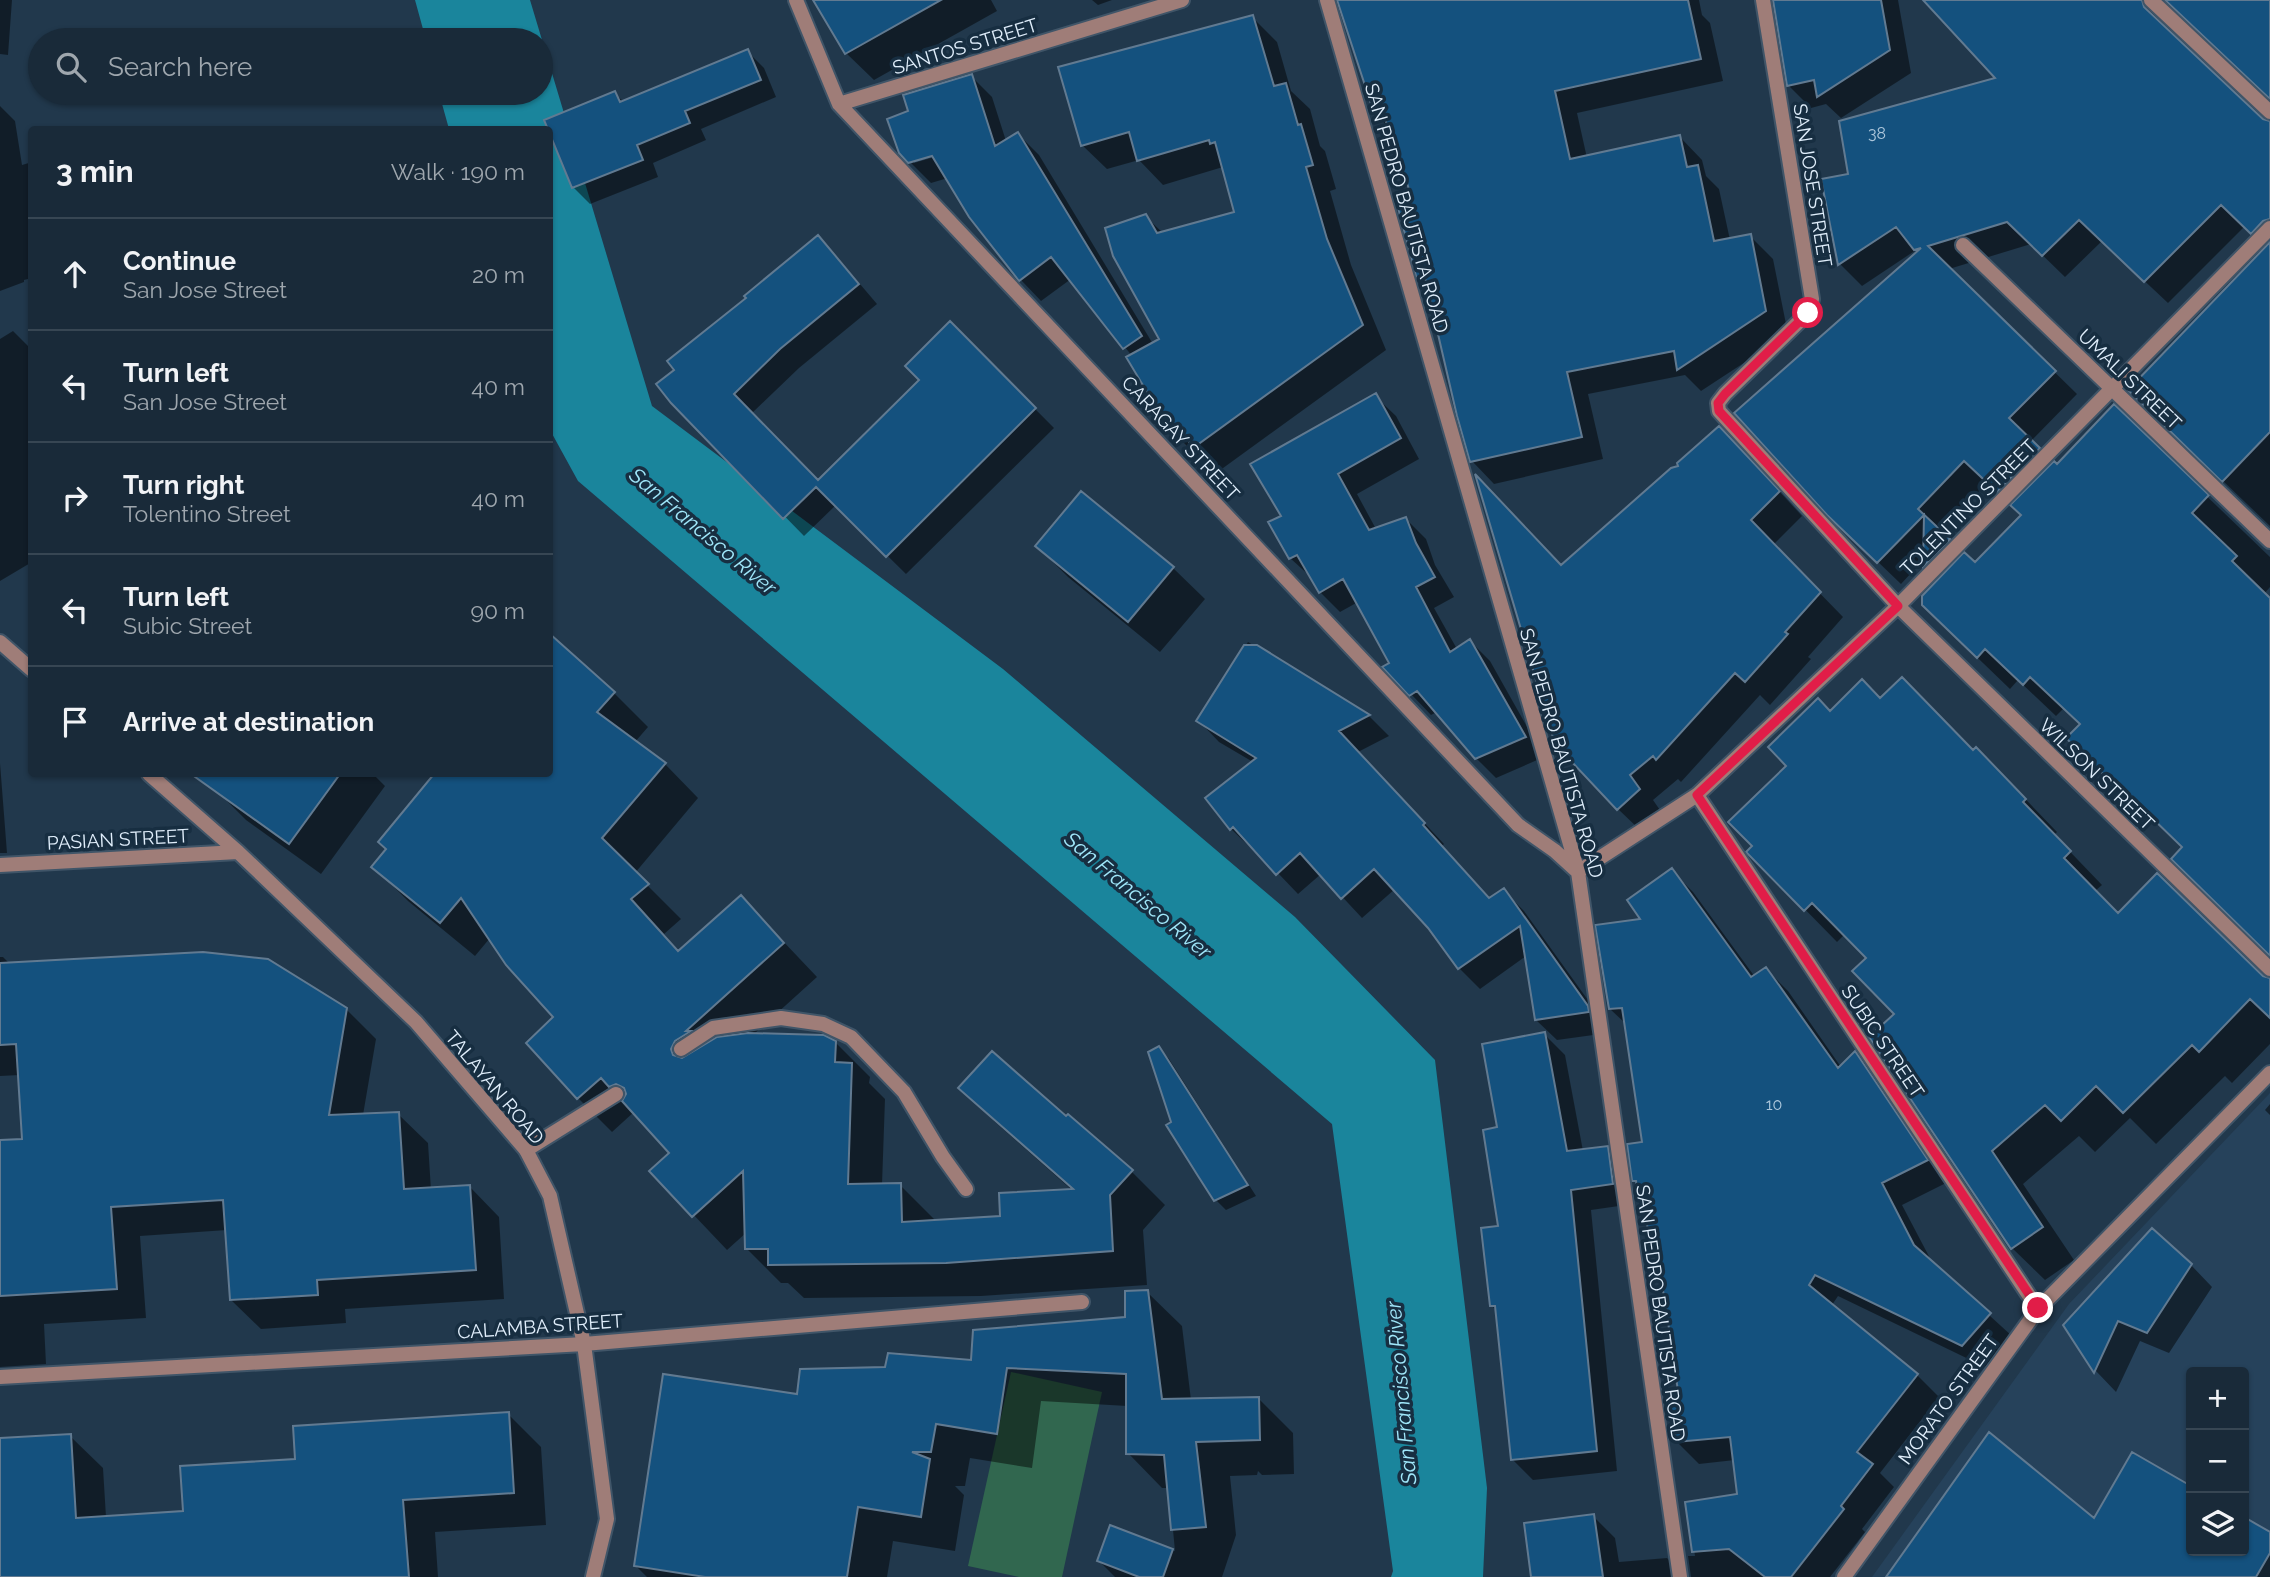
<!DOCTYPE html>
<html lang="en">
<head>
<meta charset="utf-8">
<style>
	body { margin:0; font-family:Raleway,sans-serif; background:#223241; color:#f1f3f6 }
	.controls { position:absolute; right:21px; bottom:21px; display:grid; overflow:hidden; border-radius:7px; box-shadow:0 2px 5px #0004 }
	.controls button { width:63px; height:63px; display:grid; place-items:center; padding:0; border:0; border-bottom:2px solid #374653; background:#192a39; color:#f1f3f6; font:35px sans-serif }
	.stop { position:absolute; width:21px; height:21px; margin:-16px; border:5px solid #e11d48; border-radius:50%; background:#fff }
	.stop.end { background:#e11d48; border-color:#fff; box-shadow:0 2px 7px #0008 }
	.list { margin:0; padding:0; list-style:none }
	h2 { display:flex; justify-content:space-between; align-items:center; height:91px; margin:0; padding:0 28px; font-size:30px }
	h2 small { font-size:23px; font-weight:400; color:#9fa7ae }
	.list li { display:grid; grid-template-columns:46px 1fr auto; gap:21px; align-items:center; box-sizing:border-box; height:112px; padding:0 28px; border-top:2px solid #374653 }
	.list b { display:block; font-size:26px; white-space:nowrap }
	.list p { margin:0; font-size:23px; white-space:nowrap; color:#9fa7ae }
	.list em { font-size:23px; font-style:normal; color:#9fa7ae }
	.icon { flex:none; width:38px; height:38px; fill:none; stroke:currentColor; stroke-width:2; stroke-linecap:round; stroke-linejoin:round }
	.map { position:relative; flex:none; width:2270px; height:1577px; overflow:hidden }
	.search { position:absolute; background:#192a39; box-shadow:0 2px 5px #0004; left:28px; top:28px; width:525px; height:77px; display:flex; align-items:center; gap:18px; box-sizing:border-box; padding:0 24px; border-radius:38px; color:#9fa7ae; font-size:26px }
	.panel { position:absolute; background:#192a39; box-shadow:0 2px 5px #0004; left:28px; top:126px; width:525px; height:651px; border-radius:7px }
	.map>svg:first-child { display:block }
	.built { fill:#26425b; fill-rule:evenodd }
	.green { fill:#31674f }
	.water { fill:#1a859c }
	.shadow { fill:#0007; fill-rule:evenodd }
	.building { fill:#14517e; stroke:#617a91; stroke-width:2 }
	.lines { fill:none; stroke-linecap:round; stroke-linejoin:round }
	.lane-casing { stroke:#405568; stroke-width:18 }
	.street-casing { stroke:#405568; stroke-width:18 }
	.lane { stroke:#9f7d78; stroke-width:14 }
	.street { stroke:#9f7d78; stroke-width:14 }
	.route { stroke:#e11d48; stroke-width:9 }
	.labels { text-anchor:middle; dominant-baseline:central; stroke-width:7; stroke-linejoin:round; paint-order:stroke }
	.number-label { font-size:16px; fill:#adc7dc }
	.street-label { font-size:19px; fill:#e0eefb; stroke:#172e41 }
	.water-label { font-size:21px; font-style:italic; fill:#a0e7fa; stroke:#172e41 }
</style>
</head>
<body>
<div class="map">
<svg width="2270" height="1577" viewBox="0 0 2270 1577">
	<rect width="100%" height="100%" fill="#21384c"/>
	<path class="built" d="M2270 1093V1577H1872L2069 1304ZM2191 1372H2244V1551H2191Z"/>
	<path class="green" d="M1011 1372 1102 1392 1062 1577H1019L968 1566Z"/>
	<path class="water" d="M415 0H530L652 406 1003 669 1295 917 1435 1060 1487 1488 1483 1577H1391L1393 1571 1332 1124 578 481 550 430V130L449 129 439 93H541V40H426Z"/>
	<path class="shadow" d="M0 0H12L8 55 0 54Z
		M815 0H991L997 11 874 80 846 53Z
		M1092 0H1112L1098 5Z
		M1340 0H1699L1702 15 1710 23 1723 81 1577 113 1587 158 1680 137 1702 160 1706 176 1719 189 1730 240 1750 236 1773 259 1788 334 1701 391 1685 375 1588 394 1603 459 1494 484 1472 461 1430 289 1419 279 1413 196 1390 128 1376 115Z
		M1775 0H1898L1911 73 1841 118 1826 104 1811 108 1788 85Z
		M1931 0H2270V98L2182 15 2172 12 2165 16 2163 26 2262 120 2270 123V526L2152 413 2266 247 2245 226 2168 303 2102 241 2065 277 2031 244 1949 269 2077 394 2031 441 2054 464 2057 466 2114 407 2270 557V587L2264 594 2270 600V954L2184 847 2146 811 2144 813 2069 738 2082 725 2064 708 2056 716 2018 680 2010 689 1956 637 1939 581 1924 567V559L1901 584 1852 537 1918 253 1916 250 1862 286 1840 264 1850 175 1998 79ZM1988 482 2023 515 1975 565 1940 532Z
		M1252 17 1277 42 1291 91 1310 109 1320 146 1325 151 1336 189 1330 191 1351 265 1386 350 1219 471 1201 453 1197 456 1172 431 1129 358 1132 356 1071 279 1041 301 1021 280 971 216 948 178 931 183 900 152 910 112 971 76 992 97 1006 141 1018 134 1039 155 1153 344 1161 340 1145 216 1163 233 1236 213 1223 167 1163 185 1139 160 1107 169 1082 145ZM940 151 941 155 914 163V160Z
		M747 51 764 68 776 97 701 129 706 140 653 163 658 177 590 204 573 187 615 94 624 102Z
		M0 106 15 121 22 165 32 162V278L24 280V282L0 291Z
		M818 237 837 257 877 304 799 368 751 414 819 482 921 380 950 323 1054 428 906 574 836 505 804 536 672 401 676 370 748 298Z
		M13 331 32 350V562L0 581V339Z
		M1375 396 1396 416 1419 459 1357 494 1376 529 1406 519 1426 539 1435 565 1454 597 1434 608 1457 649 1470 641 1490 661 1544 757 1496 778 1476 758 1437 712 1431 715 1411 694 1358 602 1340 612 1320 592 1312 578 1290 558 1283 516Z
		M1743 452 1802 516 1773 545 1843 617 1808 657 1811 659 1770 705 1760 695 1681 782 1678 779 1653 800 1662 813 1642 832 1618 809 1561 567Z
		M1081 493 1173 568 1205 599 1160 652 1068 577 1037 546Z
		M550 636 614 693 648 727 635 742 665 764 698 798 635 873 681 919 664 934 680 952 741 897 817 977 754 1034 835 1042 870 1077 869 1083 885 1099 882 1185H900L934 1219V1222L1002 1217 1073 1191 995 1122 961 1088 1066 1119 1131 1171 1165 1205 1143 1230 1147 1285 981 1296 804 1298 788 1283H781L747 1249V1232L727 1250 652 1171 671 1153 634 1112 612 1132 578 1098 528 1043 556 1017 490 938 475 956 408 901 374 867 388 849 380 841 436 774H550Z
		M1248 642 1369 716 1389 736 1358 752 1444 844 1442 846 1490 899 1503 890 1524 911 1608 1028V1033L1557 1040 1536 1020 1526 956 1480 989 1459 968 1430 926 1395 889 1362 918 1321 874 1298 894 1254 848 1252 849 1231 829 1207 798 1253 762 1219 742 1199 721Z
		M1881 700 1974 752 2008 781 2057 832 2054 835 2102 885 2095 891 2119 915 2270 979V1044L2232 1083 2225 1076 2156 1144 2130 1118 2095 1152 2079 1136 2023 1184 2074 1260 2045 1280 2012 1248 1868 958 1845 934 1837 942 1749 852 1755 846 1789 766 1830 713Z
		M0 763 7 853H0Z
		M225 774H373L385 786 321 874 246 820 215 789Z
		M1671 870 1693 892 1755 977 1766 969 1788 991 1841 1067 1855 1053 1877 1075 1948 1182 1902 1205 1933 1264 2012 1336 1985 1367 1838 1296 1832 1305 1917 1375 1939 1397 1880 1473 1894 1487 1862 1529 1865 1532 1830 1577H1691L1688 1556H1695L1687 1503 1739 1496 1735 1460 1699 1464 1677 1442 1681 1400 1657 1253 1653 1248 1645 1198 1639 1193 1638 1184 1634 1180 1644 1144 1626 1024 1610 1009 1643 920Z
		M0 957H3L10 964 346 1009 376 1039 363 1115 398 1114 428 1143 431 1190 470 1187 499 1217 504 1299 345 1309 346 1323 261 1329 231 1300 227 1230 140 1236 146 1318 44 1324 46 1364 0 1367V1142L24 1141 20 1075 0 1076Z
		M1544 1034 1565 1055 1583 1151 1607 1148 1628 1169 1633 1204 1591 1210 1617 1471 1533 1480 1512 1459 1497 1311 1492 1306 1500 1228V1128Z
		M1159 1048 1169 1059 1256 1196 1226 1210 1215 1199Z
		M2270 1104V1115L2265 1110Z
		M2191 1265 2212 1287 2169 1353 2140 1341 2116 1392 2096 1371 2065 1326Z
		M1147 1292 1182 1326 1191 1400 1259 1399 1293 1433 1294 1474 1262 1475 1258 1471 1257 1475 1230 1476 1236 1535 1222 1577H1115L1099 1561 1111 1528 1175 1551 1169 1488H1162L1128 1453 1127 1406 1041 1401 1032 1468 970 1458 965 1486H955L964 1495 955 1551 893 1541 887 1577H647L635 1565 798 1396 887 1369 973 1362 1127 1319Z
		M508 1414 541 1447 546 1525 435 1532 438 1577H0V1440L70 1436 103 1468 106 1517 184 1513 297 1461Z
		M2133 1455 2191 1488V1551H2244V1519L2270 1534V1577H1888L2095 1520Z
		M1593 1516 1615 1538 1619 1562 1667 1558 1685 1577H1533Z"/>
	<path class="building" d="M813 0H941L845 54Z
		M1337 0H1688L1701 59 1555 91 1570 159 1680 135 1687 167 1698 165 1714 241 1751 234 1766 311 1677 370 1674 351 1567 372 1582 437 1470 462 1457 416 1425 278 1417 280 1396 200 1411 195 1383 113 1375 116Z
		M1773 0H1881L1890 50 1817 97 1814 80 1787 86Z
		M1923 0H2142L2144 7 2263 119 2270 121V219L2263 221 2251 234 2221 205 2144 282 2079 220 2042 256 2007 222 1928 246 2056 371 2009 418 2040 448 1997 492 1964 461 1918 509 1950 539 1923 567 1924 515 1877 563 1827 515 1734 413 1921 248 1914 250 1896 227 1838 265 1821 179 1848 174 1839 121 1995 78Z
		M2165 0H2270V99Z
		M1253 15 1274 86 1286 83 1298 125 1301 124 1313 165 1306 167 1327 239 1363 325 1193 448 1180 427 1171 432 1126 357 1159 339 1113 256 1105 228 1146 214 1157 233 1234 212 1215 142 1210 144 1209 140 1137 161 1129 132 1081 146 1058 67Z
		M748 49 761 80 685 111 690 123 637 145 643 160 572 188 544 120 615 91 620 102Z
		M972 74 995 146 1018 132 1142 336 1123 349 1051 257 1019 281 969 217 932 156 908 163 899 153 887 119 908 111 903 95Z
		M818 235 859 284 780 349 734 394 818 480 919 380 905 366 950 321 1036 408 886 557 816 487 783 519 671 403 656 384 674 370 667 361 746 298 744 296Z
		M2270 242V432L2222 482 2128 390Z
		M1376 393 1401 438 1338 474 1369 530 1406 517 1416 543 1435 577 1416 587 1450 652 1470 639 1526 737 1475 759 1417 691 1409 696 1382 667 1389 663 1343 579 1319 593 1297 555 1289 559 1268 522 1281 516 1250 464Z
		M2114 404 2209 495 2192 513 2237 556 2232 561 2270 598V956L2171 859 2182 847 2113 780 2111 782 2066 738 2080 724 2030 677 2023 685 1985 649 1977 658 1922 605V596L1964 552 1975 562 2021 515 2010 505 2054 461 2057 464Z
		M1719 426 1780 491 1751 520 1821 592 1785 632 1788 634 1745 682 1735 673 1656 760 1653 756 1630 775 1640 789 1617 810 1555 744 1475 474 1561 565 1671 468 1678 466 1677 463Z
		M1081 491 1174 567 1128 622 1035 546Z
		M550 634 615 692 597 712 666 763 602 838 649 884 631 899 678 951 741 895 784 943 686 1031H691L675 1041 671 1049 673 1055 682 1058 717 1037 748 1033 824 1035 836 1041 835 1062 852 1063 848 1184 901 1183 902 1222 1000 1216 999 1193 1073 1189 958 1088 992 1051 1066 1116 1068 1114 1133 1170 1110 1195 1113 1251 946 1263 768 1265V1249H745L743 1171 692 1217 649 1171 669 1153 622 1101 626 1094 624 1088 616 1084 609 1087 601 1078 577 1099 526 1043 553 1017 506 965 461 898 440 923 371 867 386 849 378 842 434 774H550Z
		M1244 645H1257L1370 715 1339 731 1425 823 1423 825 1489 898 1504 888 1588 1006 1589 1012 1535 1020 1520 926 1458 969 1428 928 1374 869 1341 899 1300 853 1276 875 1233 827 1230 830 1205 798 1256 758 1196 721Z
		M1902 677 1973 750 1976 747 2026 799 2023 802 2071 851 2064 858 2118 913 2157 873 2263 976 2270 978V1018L2250 999 2199 1052 2192 1045 2123 1113 2096 1086 2061 1121 2045 1105 1992 1151 2043 1227 2011 1249 1869 1037 1894 1014 1852 971 1866 958 1812 903 1804 911 1746 852 1752 846 1728 822 1786 766 1768 747 1818 698 1830 711 1862 679 1880 698Z
		M191 774H340L289 844Z
		M1672 868 1751 977 1766 967 1838 1068 1855 1051 1928 1160 1882 1183 1914 1245 1991 1313 1962 1346 1815 1275 1809 1285 1918 1374 1857 1452 1873 1464 1841 1506 1844 1509 1791 1577H1765L1729 1549 1692 1552 1685 1502 1737 1494 1730 1437 1676 1442 1669 1400 1679 1398 1665 1301 1655 1249H1651L1642 1193 1638 1194 1636 1181H1632L1627 1144 1642 1142 1622 1008 1609 1009 1595 925 1640 919 1627 900Z
		M203 952 268 959 347 1008 329 1115 399 1112 404 1189 470 1185 476 1270 317 1280 318 1295 230 1300 223 1200 111 1207 117 1289 0 1296V1140L22 1139 16 1044 0 1045V963Z
		M1545 1032 1567 1151 1608 1146 1613 1184 1571 1190 1597 1451 1511 1460 1495 1306H1490L1481 1228 1498 1226 1483 1130 1497 1127 1482 1044Z
		M1159 1046 1248 1185 1214 1201 1198 1176 1166 1125 1171 1122 1148 1052Z
		M2152 1228 2192 1264 2147 1333 2118 1321 2094 1373 2063 1325Z
		M1148 1290 1162 1399 1259 1397 1260 1440 1196 1442 1206 1527 1171 1530 1164 1455 1126 1454V1374L1007 1368 997 1434 936 1424 931 1452H912L930 1459 921 1517 858 1507 847 1577H705L634 1566 663 1374 797 1394 800 1369 885 1367 888 1353 971 1360 973 1330 1125 1317V1291Z
		M509 1412 514 1493 403 1500 409 1577H0V1438L71 1434 76 1518 183 1511 180 1466 295 1459 293 1426Z
		M1989 1432 2094 1518 2132 1452 2191 1486V1551H2244V1517L2270 1532V1553L2256 1577H1886Z
		M1594 1514 1603 1577H1531L1524 1523Z
		M1110 1525 1173 1549 1163 1577H1139L1097 1561Z"/>
	<g class="lines">
		<defs>
			<path id="lane" d="M681 1049 713 1028 781 1018 823 1024 851 1037 904 1092 943 1157 966 1189
				M526 1150 616 1094"/>
			<path id="street" d="M796 0 839 104 1518 825 1555 851 1578 872 1697 795 1898 606 2270 228
				M1327 0 1578 872 1680 1577
				M1763 0 1812 299 1808 313 1725 394 1718 403 1719 411 1898 606 2270 969
				M2151 0 2270 112
				M839 104 1182 0
				M1963 245 2270 541
				M0 642 32 670
				M149 774 238 852 416 1022 526 1150 550 1196 584 1344 607 1519 593 1577
				M1697 795 2038 1309
				M0 865 238 852
				M0 1377 584 1344 1082 1302
				M1844 1577 2038 1309 2270 1073"/>
		</defs>
		<use href="#lane" class="lane-casing"/>
		<use href="#street" class="street-casing"/>
		<use href="#lane" class="lane"/>
		<use href="#street" class="street"/>
	</g>
	<g class="lines">
		<path class="route" d="M1808 313 1725 394 1718 403 1719 411 1898 606 1697 795 2038 1308"/>
	</g>
	<g class="labels">
		<g class="number-label">
			<text x="1877" y="133">38</text>
			<text x="1774" y="1104">10</text>
		</g>
		<g class="street-label">
			<text transform="translate(965 46) rotate(-17)">SANTOS STREET</text>
			<text transform="translate(1813 185) rotate(81)">SAN JOSE STREET</text>
			<text transform="translate(1407 208) rotate(74)">SAN PEDRO BAUTISTA ROAD</text>
			<text transform="translate(2130 379) rotate(44)">UMALI STREET</text>
			<text transform="translate(1181 438) rotate(47)">CARAGAY STREET</text>
			<text transform="translate(1968 507) rotate(-45)">TOLENTINO STREET</text>
			<text transform="translate(1562 753) rotate(74)">SAN PEDRO BAUTISTA ROAD</text>
			<text transform="translate(2097 774) rotate(44)">WILSON STREET</text>
			<text transform="translate(118 839) rotate(-3)">PASIAN STREET</text>
			<text transform="translate(1883 1041) rotate(56)">SUBIC STREET</text>
			<text transform="translate(495 1087) rotate(50)">TALAYAN ROAD</text>
			<text transform="translate(1661 1313) rotate(82)">SAN PEDRO BAUTISTA ROAD</text>
			<text transform="translate(540 1326) rotate(-4)">CALAMBA STREET</text>
			<text transform="translate(1948 1399) rotate(-54)">MORATO STREET</text>
		</g>
		<g class="water-label">
			<text transform="translate(703 531) rotate(40)">San Francisco River</text>
			<text transform="translate(1138 895) rotate(40)">San Francisco River</text>
			<text transform="translate(1401 1393) rotate(-95)">San Francisco River</text>
		</g>
	</g>
</svg>
<div class="controls">
<button>+</button>
<button>−</button>
<button><svg class="icon" aria-label="layers" viewBox="0 0 24 24"><path d="M12 4l9 5-9 5-9-5zM3 14l9 5 9-5"/></svg></button>
</div>
<div class="stop" style="left:1808px;top:313px"></div>
<div class="stop end" style="left:2038px;top:1308px"></div>
<div class="search"><svg class="icon" aria-label="search" viewBox="0 0 24 24"><circle cx="10" cy="10" r="6"/><path d="M15 15l6 6"/></svg>Search here</div>
<section class="panel">
<h2>3 min<small>Walk · 190 m</small></h2>
<ul class="list">
<li><svg class="icon" aria-label="ahead" viewBox="0 0 24 24"><path d="M12 20V5M6 11l6-6 6 6"/></svg><div><b>Continue</b><p>San Jose Street</p></div><em>20 m</em></li>
<li><svg class="icon" aria-label="left" viewBox="0 0 24 24"><path d="M17 20v-9H6M10 6l-5 5 5 5"/></svg><div><b>Turn left</b><p>San Jose Street</p></div><em>40 m</em></li>
<li><svg class="icon" aria-label="right" viewBox="0 0 24 24"><path d="M7 20v-9h11M14 6l5 5-5 5"/></svg><div><b>Turn right</b><p>Tolentino Street</p></div><em>40 m</em></li>
<li><svg class="icon" aria-label="left" viewBox="0 0 24 24"><path d="M17 20v-9H6M10 6l-5 5 5 5"/></svg><div><b>Turn left</b><p>Subic Street</p></div><em>90 m</em></li>
<li><svg class="icon" aria-label="arrive" viewBox="0 0 24 24"><path d="M6 21V4h12l-3 4 3 4H6"/></svg><div><b>Arrive at destination</b></div></li>
</ul>
</section>
</div>
</body>
</html>
